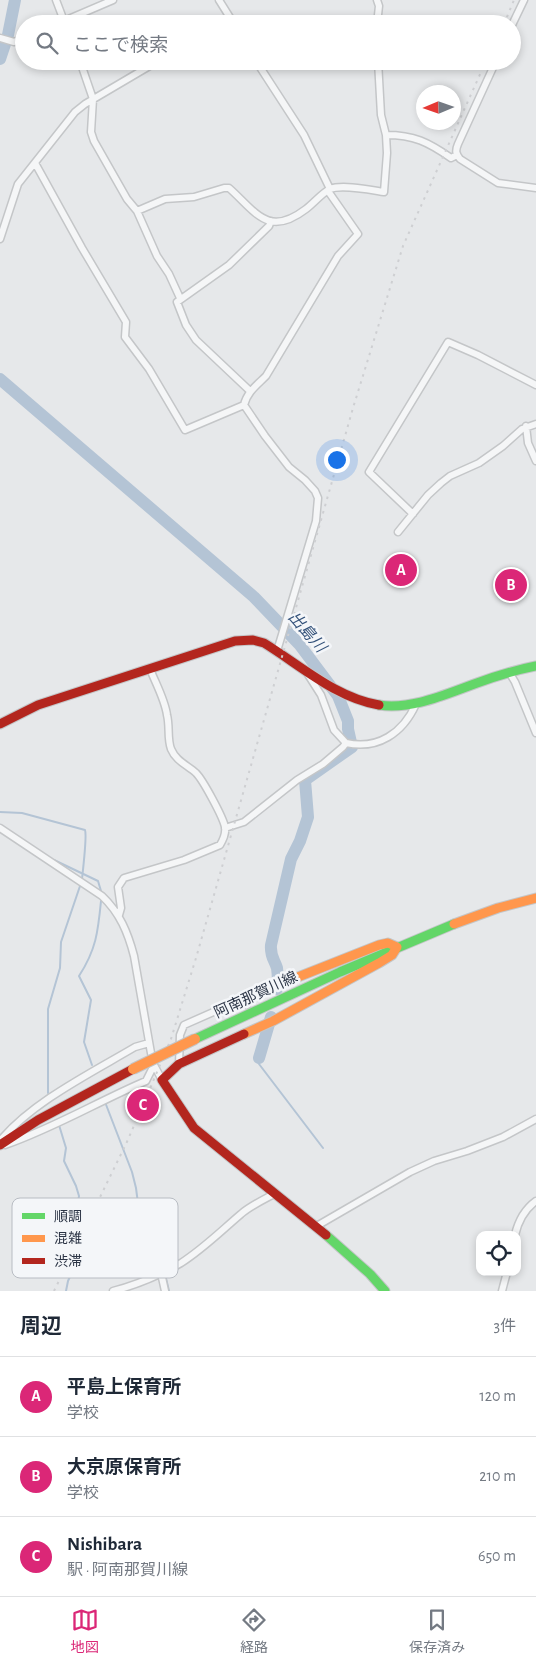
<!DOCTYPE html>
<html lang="ja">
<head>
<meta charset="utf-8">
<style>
	body { margin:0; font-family:"Alegreya Sans","Noto Sans JP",sans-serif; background:#f2f2f3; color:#1f2937 }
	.controls { position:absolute; right:15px; bottom:15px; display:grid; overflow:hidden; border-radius:10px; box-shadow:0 2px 8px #0003 }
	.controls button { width:45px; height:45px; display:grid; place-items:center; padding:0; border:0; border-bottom:1px solid #e0e1e3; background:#fff; color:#1f2937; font:25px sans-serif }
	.compass { position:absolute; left:416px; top:85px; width:45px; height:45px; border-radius:50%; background:#fff; box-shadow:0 2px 8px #0003; rotate:268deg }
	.you { position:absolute; left:336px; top:459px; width:18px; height:18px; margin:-12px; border:4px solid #fff; border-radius:50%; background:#1a73e8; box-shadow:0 0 0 8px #1a73e833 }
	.badge { display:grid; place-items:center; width:32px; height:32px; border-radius:50%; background:#db2777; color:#fff; font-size:16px; font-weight:700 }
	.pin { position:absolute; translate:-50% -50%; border:2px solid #fff; box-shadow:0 1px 5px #0006 }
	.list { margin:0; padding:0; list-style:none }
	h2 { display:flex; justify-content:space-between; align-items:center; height:65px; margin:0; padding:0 20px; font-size:21px }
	h2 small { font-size:16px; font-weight:400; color:#747a83 }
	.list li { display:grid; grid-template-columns:32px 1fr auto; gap:15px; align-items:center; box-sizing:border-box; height:80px; padding:0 20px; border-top:1px solid #e0e1e3 }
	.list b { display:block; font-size:19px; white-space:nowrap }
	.list p { margin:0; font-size:16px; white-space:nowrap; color:#747a83 }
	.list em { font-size:16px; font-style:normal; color:#747a83 }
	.icon { flex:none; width:28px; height:28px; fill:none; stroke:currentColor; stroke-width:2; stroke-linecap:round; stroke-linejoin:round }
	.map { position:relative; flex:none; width:536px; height:1291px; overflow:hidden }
	.search { position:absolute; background:#fff; box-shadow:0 2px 8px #0003; left:15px; right:15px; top:15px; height:55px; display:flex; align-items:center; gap:12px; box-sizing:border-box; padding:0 18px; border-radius:28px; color:#747a83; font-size:19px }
	.sheet { height:305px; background:#fff }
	nav { display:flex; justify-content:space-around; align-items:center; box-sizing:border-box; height:70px; border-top:1px solid #e0e1e3; background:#fff; font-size:14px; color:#747a83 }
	nav a { display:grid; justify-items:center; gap:2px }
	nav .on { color:#db2777 }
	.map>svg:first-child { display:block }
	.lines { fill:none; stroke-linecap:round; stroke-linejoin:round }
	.stream { stroke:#b4c4d5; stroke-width:2 }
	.river { stroke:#b4c4d5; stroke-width:12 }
	.street-casing { stroke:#c4c6c8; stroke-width:9 }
	.fast-casing { stroke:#c4c6c8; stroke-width:11 }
	.slow-casing { stroke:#c4c6c8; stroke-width:11 }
	.jam-casing { stroke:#c4c6c8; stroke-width:11 }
	.street { stroke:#f5f6f7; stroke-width:6 }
	.fast { stroke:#63d668; stroke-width:9 }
	.slow { stroke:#ff974d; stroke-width:9 }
	.jam { stroke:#b3261e; stroke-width:9 }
	.rail { stroke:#cecfd2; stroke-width:2; stroke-dasharray:2.5 5; stroke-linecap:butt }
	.slow-bridge-casing { stroke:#c2c5c8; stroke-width:12; stroke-linecap:butt }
	.slow-bridge { stroke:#ff974d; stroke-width:10 }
	.labels { text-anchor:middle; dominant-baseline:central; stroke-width:5; stroke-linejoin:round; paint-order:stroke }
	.street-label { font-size:15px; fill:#2b3445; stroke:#f4f6f9 }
	.water-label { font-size:16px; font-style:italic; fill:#34527a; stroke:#f4f6f9 }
	.key { fill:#f4f6f9; stroke:#b8bcc3; stroke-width:1 }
	.key-label { font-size:14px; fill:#2b3445 }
</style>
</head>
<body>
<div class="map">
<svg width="536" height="1291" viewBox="0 0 536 1291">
	<rect width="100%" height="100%" fill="#e6e8ea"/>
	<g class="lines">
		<path class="stream" d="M0 812 22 813 85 830C87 835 83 870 82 879
			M54 860 98 881 101 891
			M259 1058V1064L323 1148
			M92 1065 84 1042 91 1000 79 976C96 950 98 932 101 901
			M48 1093V1009L60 968 61 942 80 886
			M105 1102 132 1172 136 1188 141 1227 151 1249 164 1269
			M59 1125 66 1148 64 1161 76 1186 79 1196 77 1208 66 1244 67 1254 72 1263 73 1270 68 1281 66 1291
			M165 1274 169 1291"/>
		<path class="river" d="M0 59 8 35 15 0
			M0 379 254 597 299 644 338 696 348 721V729L352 747 305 780 308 817 300 841 291 859 271 945C270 956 274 959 277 968 278 975 278 982 277 989
			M259 1058 271 1017"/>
		<defs>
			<path id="street" d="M56 0 64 21 57 24
				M219 0 234 24
				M65 24 64 21 113 0
				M377 24 379 6 377 0
				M512 25 524 0
				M0 38 14 42 24 38
				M80 61 93 99 91 132 94 141 127 199 137 211 157 256 169 274 180 298
				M256 61 304 135 330 189
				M378 61 381 115 386 135C414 135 428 142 451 158L457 155
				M496 61 458 144C455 151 456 154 460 159L498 183 536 188
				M35 163 82 248 126 322 125 337 149 369 185 430 244 405
				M137 211 165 199 194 197 224 188H229C256 212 268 238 306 209 314 203 322 193 330 189 342 184 371 190 384 192L387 153 386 135
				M0 239 18 184 75 112 85 104 158 61
				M250 391 196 340 186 325 177 302 229 265 269 226 271 221
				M526 426 528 443 536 461
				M413 514 369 472 448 342 478 355 536 385
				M398 532 428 495 441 483 450 476 479 463 503 446 522 429 536 424
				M277 651 316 521 318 498 315 491 305 480 289 467 265 436 244 405C247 392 257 385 266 376L338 256 358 234 328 191
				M509 672 515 682 536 733
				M307 673 321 695 334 730 346 743C378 750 403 733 416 704
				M0 828 102 896C120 913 128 933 134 956L151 1053 154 1065 162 1080
				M225 828 244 822 297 780 323 764 343 747 346 743
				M119 915 121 908 118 887 124 878 184 860 220 845C223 840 226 833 225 827 223 817 203 780 196 773 187 765 176 761 171 749 167 738 170 727 167 715 165 700 156 684 150 669
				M179 1064 180 1035 184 1025 245 998 247 1005
				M0 1141C32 1102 91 1073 135 1047L149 1043
				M5 1145C54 1128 99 1101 146 1081L154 1065
				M315 1227 410 1172 434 1161 467 1151 503 1137 536 1119
				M515 1235C518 1222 525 1209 536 1201
				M161 1273 165 1291
				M113 1291C136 1285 160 1275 181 1263 203 1249 221 1231 241 1214 250 1206 263 1200 274 1194
				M502 1291 507 1272"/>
			<path id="fast" d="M379 705C412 710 446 694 477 683 496 676 516 670 536 666
				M195 1039 340 972 454 924
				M326 1235 370 1274 385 1291"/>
			<path id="slow" d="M454 924 498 908 536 898
				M244 1034 273 1021 379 963 392 955 397 947 388 943 379 945 245 998"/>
			<path id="jam" d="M0 724 38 705 235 641 253 640 264 643C300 665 336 698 379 705
				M244 1034 179 1064 162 1080 194 1128 326 1235
				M0 1145 38 1120 133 1069"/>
		</defs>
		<use href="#street" class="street-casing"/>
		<use href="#fast" class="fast-casing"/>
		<use href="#slow" class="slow-casing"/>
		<use href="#jam" class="jam-casing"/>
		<use href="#street" class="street"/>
		<use href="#fast" class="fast"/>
		<use href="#slow" class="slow"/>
		<use href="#jam" class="jam"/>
		<path class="rail" d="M504 24 514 0
			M54 1291 126 1144 143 1105 171 1039 196 958 353 408 403 246 486 61"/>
		<defs>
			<path id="slow-bridge" d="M133 1069 195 1039"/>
		</defs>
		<use href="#slow-bridge" class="slow-bridge-casing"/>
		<use href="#slow-bridge" class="slow-bridge"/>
	</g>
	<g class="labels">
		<g class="street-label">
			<text transform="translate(256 995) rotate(-25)">阿南那賀川線</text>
		</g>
		<g class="water-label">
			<text transform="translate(307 632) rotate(49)">出島川</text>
		</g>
	</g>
	<rect x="12" y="1198" width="166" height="80" rx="8" class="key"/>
	<rect x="22" y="1213" width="23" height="6" fill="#63d668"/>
	<rect x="22" y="1235" width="23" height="7" fill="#ff974d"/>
	<rect x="22" y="1258" width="23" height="6" fill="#b3261e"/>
	<g class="key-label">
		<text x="54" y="1221">順調</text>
		<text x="54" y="1243">混雑</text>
		<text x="54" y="1266">渋滞</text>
	</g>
</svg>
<div class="controls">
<button><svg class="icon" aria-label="locate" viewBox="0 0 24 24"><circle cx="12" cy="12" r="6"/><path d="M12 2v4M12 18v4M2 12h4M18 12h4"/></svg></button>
</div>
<svg class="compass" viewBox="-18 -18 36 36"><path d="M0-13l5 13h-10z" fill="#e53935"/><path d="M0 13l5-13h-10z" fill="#747a83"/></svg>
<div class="you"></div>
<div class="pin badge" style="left:401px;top:570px">A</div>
<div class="pin badge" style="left:511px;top:585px">B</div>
<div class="pin badge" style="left:143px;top:1105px">C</div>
<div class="search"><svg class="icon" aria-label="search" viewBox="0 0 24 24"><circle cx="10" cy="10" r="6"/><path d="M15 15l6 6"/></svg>ここで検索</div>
</div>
<section class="sheet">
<h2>周辺<small>3件</small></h2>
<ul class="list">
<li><span class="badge">A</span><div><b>平島上保育所</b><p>学校</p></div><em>120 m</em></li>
<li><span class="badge">B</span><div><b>大京原保育所</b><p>学校</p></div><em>210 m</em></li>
<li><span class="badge">C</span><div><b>Nishibara</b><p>駅 · 阿南那賀川線</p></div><em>650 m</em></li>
</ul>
</section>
<nav>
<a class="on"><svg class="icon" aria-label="map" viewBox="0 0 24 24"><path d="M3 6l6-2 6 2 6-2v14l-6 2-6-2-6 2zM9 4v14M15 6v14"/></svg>地図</a>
<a><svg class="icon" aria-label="directions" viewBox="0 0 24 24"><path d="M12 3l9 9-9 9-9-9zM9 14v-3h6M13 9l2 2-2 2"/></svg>経路</a>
<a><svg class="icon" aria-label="saved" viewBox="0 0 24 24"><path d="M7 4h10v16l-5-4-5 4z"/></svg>保存済み</a>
</nav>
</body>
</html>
